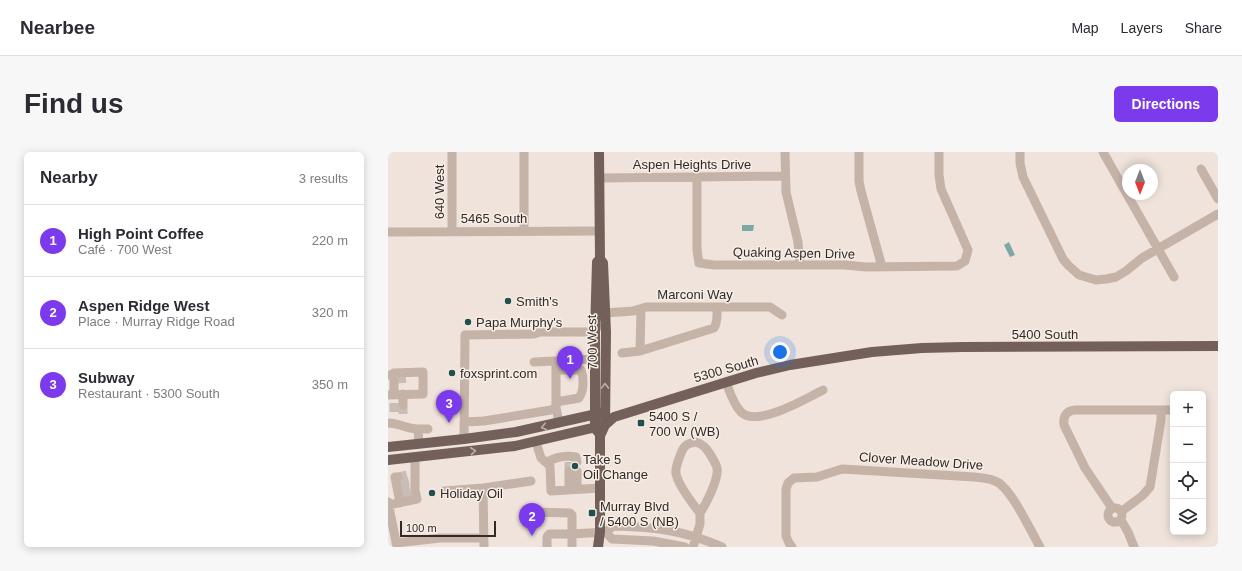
<!DOCTYPE html>
<html lang="en">
<head>
<meta charset="utf-8">
<style>
	body { margin:0; font-family:Helvetica,sans-serif; background:#f7f7f7; color:#2b2b33 }
	.controls { position:absolute; right:12px; bottom:12px; display:grid; overflow:hidden; border-radius:6px; box-shadow:0 2px 10px #0003 }
	.controls button { width:36px; height:36px; display:grid; place-items:center; padding:0; border:0; border-bottom:1px solid #e1e1e2; background:#fff; color:#2b2b33; font:20px sans-serif }
	.compass { position:absolute; left:734px; top:12px; width:36px; height:36px; border-radius:50%; background:#fff; box-shadow:0 2px 10px #0003; rotate:180deg }
	.scale { position:absolute; left:12px; bottom:10px; width:96px; box-sizing:border-box; padding-left:4px; border:2px solid #332a27; border-top:0; font-size:11px; line-height:14px; white-space:nowrap; color:#332a27; -webkit-text-stroke:3px #f7eee7; paint-order:stroke }
	.you { position:absolute; left:392px; top:200px; width:14px; height:14px; margin:-10px; border:3px solid #fff; border-radius:50%; background:#1a73e8; box-shadow:0 0 0 6px #1a73e833 }
	.badge { display:grid; place-items:center; width:26px; height:26px; border-radius:50%; background:#7c3aed; color:#fff; font-size:13px; font-weight:700 }
	.pin { position:absolute; translate:-50% -33px; filter:drop-shadow(0 1px 2px #0008) }
	.pin::after { content:''; position:absolute; top:21px; width:14px; height:12px; background:inherit; clip-path:polygon(0 0,100% 0,50% 100%) }
	.list { margin:0; padding:0; list-style:none }
	h2 { display:flex; justify-content:space-between; align-items:center; height:52px; margin:0; padding:0 16px; font-size:17px }
	h2 small { font-size:13px; font-weight:400; color:#7c7c81 }
	.list li { display:grid; grid-template-columns:26px 1fr auto; gap:12px; align-items:center; box-sizing:border-box; height:72px; padding:0 16px; border-top:1px solid #e1e1e2 }
	.list b { display:block; font-size:15px; white-space:nowrap }
	.list p { margin:0; font-size:13px; white-space:nowrap; color:#7c7c81 }
	.list em { font-size:13px; font-style:normal; color:#7c7c81 }
	.icon { flex:none; width:22px; height:22px; fill:none; stroke:currentColor; stroke-width:2; stroke-linecap:round; stroke-linejoin:round }
	.map { position:relative; flex:none; width:830px; height:395px; overflow:hidden; border-radius:6px }
	header { display:flex; align-items:center; gap:24px; box-sizing:border-box; height:56px; padding:0 20px; background:#fff; border-bottom:1px solid #e1e1e2 }
	header strong { font-size:19px }
	nav { display:flex; gap:22px; margin-inline-start:auto; font-size:14px }
	.intro { display:flex; align-items:center; justify-content:space-between; box-sizing:border-box; height:96px; padding:0 24px }
	h1 { margin:0; font-size:28px }
	.button { padding:10px 18px; border-radius:6px; background:#7c3aed; color:#fff; font-size:14px; font-weight:700 }
	main { display:flex; gap:24px; padding:0 24px }
	aside { flex:1; background:#fff; border-radius:6px; box-shadow:0 2px 10px #0003 }
	.map>svg:first-child { display:block }
	.water { fill:#7da8a6 }
	.lines { fill:none; stroke-linecap:round; stroke-linejoin:round }
	.minor-tunnel { stroke:#c9beb7; stroke-width:9; stroke-dasharray:9 4.5; stroke-linecap:butt }
	.minor { stroke:#c5b3a8; stroke-width:9 }
	.major { stroke:#73605a; stroke-width:10 }
	.oneway { stroke:#bcaea8 }
	.poi-dot { fill:#22504f; stroke:#f7eee7; stroke-width:1.5 }
	.labels { text-anchor:middle; dominant-baseline:central; stroke-width:3; stroke-linejoin:round; paint-order:stroke }
	.street-label { font-size:13px; fill:#332a27; stroke:#f7eee7 }
	.poi-label { font-size:13px; fill:#332a27; stroke:#f7eee7; text-anchor:start }
</style>
</head>
<body>
<header>
<strong>Nearbee</strong>
<nav><a>Map</a><a>Layers</a><a>Share</a></nav>
</header>
<div class="intro"><h1>Find us</h1><a class="button">Directions</a></div>
<main>
<aside>
<h2>Nearby<small>3 results</small></h2>
<ul class="list">
<li><span class="badge">1</span><div><b>High Point Coffee</b><p>Café · 700 West</p></div><em>220 m</em></li>
<li><span class="badge">2</span><div><b>Aspen Ridge West</b><p>Place · Murray Ridge Road</p></div><em>320 m</em></li>
<li><span class="badge">3</span><div><b>Subway</b><p>Restaurant · 5300 South</p></div><em>350 m</em></li>
</ul>
</aside>
<div class="map">
<svg width="830" height="395" viewBox="0 0 830 395">
	<rect width="100%" height="100%" fill="#efe3db"/>
	<path class="water" d="M354 73H366L365 79H354Z
		M621 90 627 103 622 105 616 93Z"/>
	<g class="lines">
		<path class="minor-tunnel" d="M9 227 21 226
			M6 251V264
			M15 253V266
			M181 310V319
			M10 325 20 323
			M12 331 21 329
			M13 338 23 336
			M15 345 24 343"/>
		<path class="minor" d="M64 0V79
			M136 0V79
			M397 0 398 40 410 90 412 113
			M471 0V29L473 39 494 115
			M632 0V11L635 25 675 107 680 113 691 123 708 128 718 127 728 125 738 119 754 106 830 62
			M715 0 786 125
			M813 17 830 47
			M309 25V98L311 111 326 113H457L478 115 569 114 577 109 580 98 553 37 551 23V0
			M212 26 397 24
			M0 80 211 79
			M217 161 245 159 258 155H382L394 163
			M252 199 253 157
			M234 201 252 199 326 176C330 170 329 162 329 155
			M168 209V255L171 271
			M146 210 208 207
			M168 218H193C196 226 196 239 191 246L168 250
			M1 223H6V243
			M338 230C342 240 345 252 353 260 369 276 419 246 435 238
			M15 242V253
			M0 243 35 242V220L6 221V223
			M77 270 96 269 163 258 168 255
			M0 271C11 271 19 277 30 277L31 292
			M30 277H40
			M76 287 77 183 146 182 152 180H207L209 175
			M148 290 153 306 162 314 163 339 212 336
			M308 290C315 292 318 296 322 302 324 306 328 311 329 316 331 327 318 352 312 361 304 351 291 334 288 322 287 316 290 309 292 304 295 295 298 291 308 290Z
			M159 310C168 305 178 303 188 305L189 310
			M189 319V337
			M10 325H7L12 351
			M95 336 96 395
			M181 338V319
			M56 339 95 336 143 329
			M0 350 9 395
			M0 353 29 347 27 338V305
			M720 363a7 7 0 1 1 14 0a7 7 0 1 1-14 0Z
			M724 356 697 316 676 273C675 264 678 259 687 258H785
			M734 359 754 344 762 335 773 268V258
			M143 360 182 361 184 363V382H161L159 385V395
			M733 368 740 380 746 395
			M218 380 224 387 265 389 297 395
			M8 391 52 386H96
			M184 395V382L218 380 225 374C267 375 295 378 334 395
			M305 395 312 372V361
			M404 395 401 391 398 384V337L400 331 406 326 429 325 454 317 586 325C594 326 604 326 611 331 626 342 642 378 652 395"/>
		<path class="major" d="M210 280 207 276V180L209 110 212 107 211 0
			M0 295 76 287 128 280 213 261
			M0 308 127 294 217 273 226 265 368 221 402 213 484 200 534 196 574 195 830 194
			M210 395 212 380V284L217 273 218 180 215 111 212 107"/>
	</g>
	<defs><path id="oneway-chevron" d="M-2-3.5L2.5 0L-2 3.5" fill="none" stroke-width="1.6" stroke-linecap="round" stroke-linejoin="round"/></defs>
	<g class="oneway">
		<use href="#oneway-chevron" transform="translate(217 234) rotate(-89)"/>
		<use href="#oneway-chevron" transform="translate(156 275) rotate(168)"/>
		<use href="#oneway-chevron" transform="translate(85 299) rotate(-6)"/>
	</g>
	<g class="poi-dot">
		<circle cx="120" cy="149" r="4"/>
		<circle cx="80" cy="170" r="4"/>
		<circle cx="64" cy="221" r="4"/>
		<rect x="249" y="267" width="8" height="8" rx="2"/>
		<circle cx="187" cy="314" r="4"/>
		<circle cx="44" cy="341" r="4"/>
		<rect x="200" y="357" width="8" height="8" rx="2"/>
	</g>
	<g class="labels">
		<g class="street-label">
			<text x="304" y="12">Aspen Heights Drive</text>
			<text transform="translate(51 40) rotate(-90)">640 West</text>
			<text x="106" y="66">5465 South</text>
			<text transform="translate(406 101) rotate(1)">Quaking Aspen Drive</text>
			<text x="307" y="142">Marconi Way</text>
			<text x="657" y="182">5400 South</text>
			<text transform="translate(204 190) rotate(-91)">700 West</text>
			<text transform="translate(338 217) rotate(-16)">5300 South</text>
			<text transform="translate(533 309) rotate(4)">Clover Meadow Drive</text>
		</g>
		<g class="poi-label">
			<text x="128" y="149">Smith's</text>
			<text x="88" y="170">Papa Murphy's</text>
			<text x="72" y="221">foxsprint.com</text>
			<text x="261" y="264">5400 S /<tspan x="261" dy="15">700 W (WB)</tspan></text>
			<text x="195" y="307">Take 5<tspan x="195" dy="15">Oil Change</tspan></text>
			<text x="52" y="341">Holiday Oil</text>
			<text x="212" y="354">Murray Blvd<tspan x="212" dy="15">/ 5400 S (NB)</tspan></text>
		</g>
	</g>
</svg>
<div class="controls">
<button>+</button>
<button>−</button>
<button><svg class="icon" aria-label="locate" viewBox="0 0 24 24"><circle cx="12" cy="12" r="6"/><path d="M12 2v4M12 18v4M2 12h4M18 12h4"/></svg></button>
<button><svg class="icon" aria-label="layers" viewBox="0 0 24 24"><path d="M12 4l9 5-9 5-9-5zM3 14l9 5 9-5"/></svg></button>
</div>
<svg class="compass" viewBox="-18 -18 36 36"><path d="M0-13l5 13h-10z" fill="#e53935"/><path d="M0 13l5-13h-10z" fill="#7c7c81"/></svg>
<div class="scale">100 m</div>
<div class="you"></div>
<div class="pin badge" style="left:182px;top:227px">1</div>
<div class="pin badge" style="left:144px;top:384px">2</div>
<div class="pin badge" style="left:61px;top:271px">3</div>
</div>
</main>
</body>
</html>
